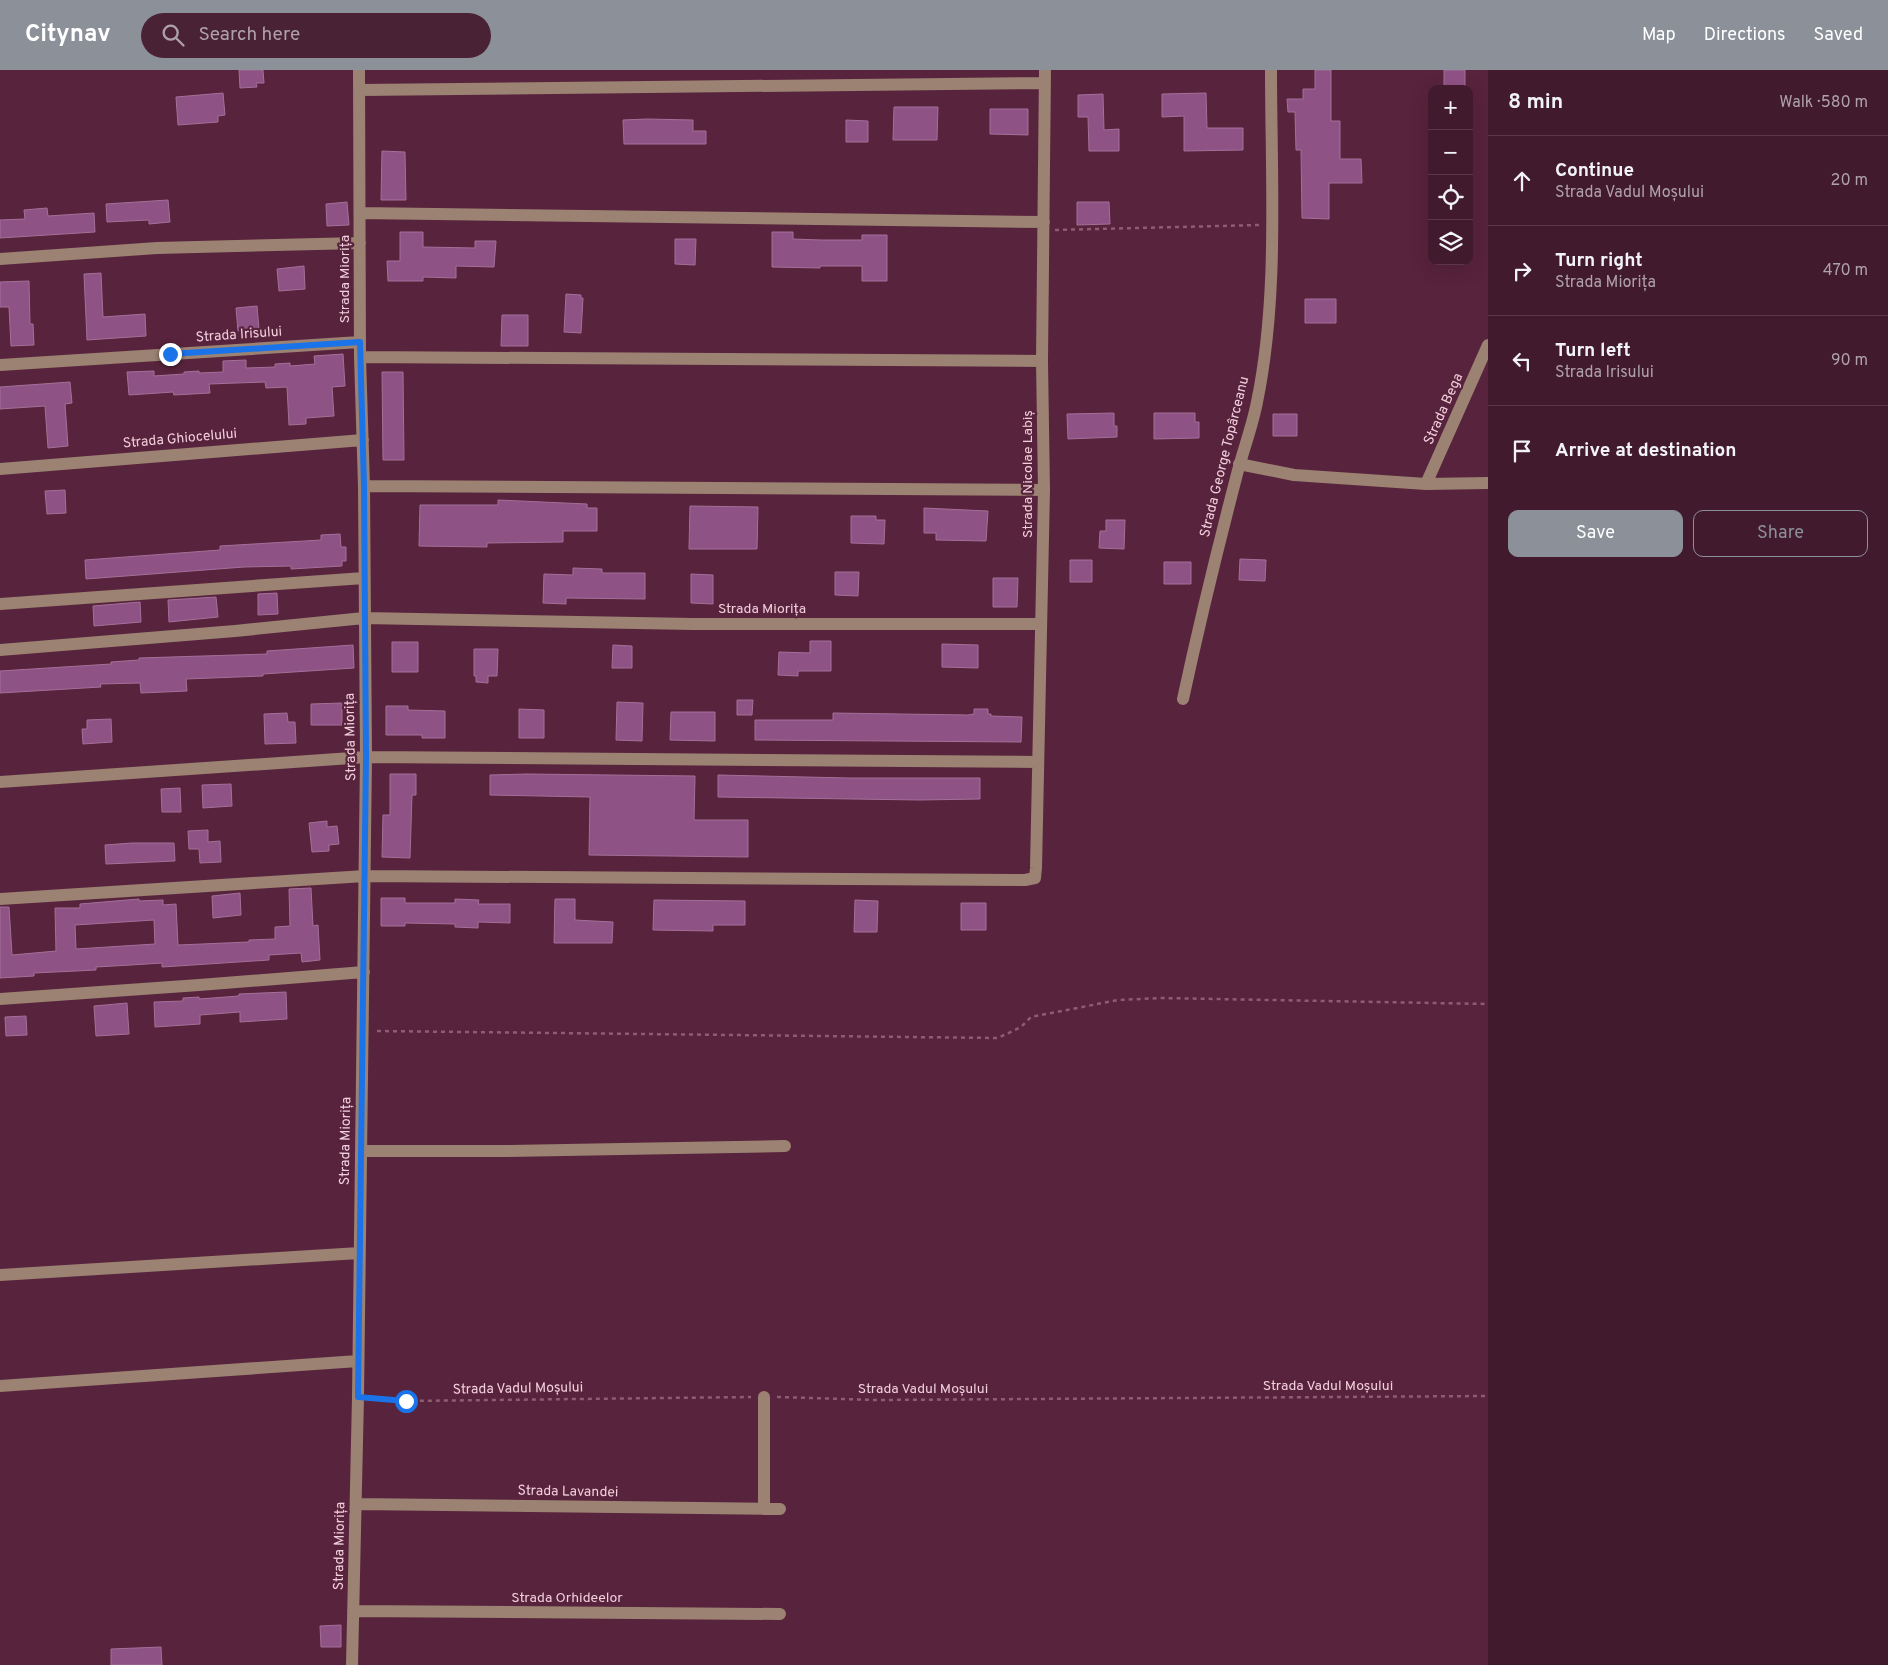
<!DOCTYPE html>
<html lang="en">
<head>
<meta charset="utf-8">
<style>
	body { margin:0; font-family:Overpass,sans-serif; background:#492335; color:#f1f3f6 }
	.controls { position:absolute; right:15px; top:15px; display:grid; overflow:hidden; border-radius:10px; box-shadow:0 5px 20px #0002 }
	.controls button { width:45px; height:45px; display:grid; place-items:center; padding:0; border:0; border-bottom:1px solid #5a3849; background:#421a2d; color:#f1f3f6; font:25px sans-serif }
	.stop { position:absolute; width:15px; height:15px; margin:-11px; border:4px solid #1a73e8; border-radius:50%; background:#fff }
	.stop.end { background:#1a73e8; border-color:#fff; box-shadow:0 1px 5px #0008 }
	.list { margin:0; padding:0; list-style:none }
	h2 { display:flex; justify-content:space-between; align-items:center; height:65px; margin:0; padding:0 20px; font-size:21px }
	h2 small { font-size:16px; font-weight:400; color:#aea1aa }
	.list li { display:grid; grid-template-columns:32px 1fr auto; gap:15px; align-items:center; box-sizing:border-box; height:90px; padding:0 20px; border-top:1px solid #5a3849 }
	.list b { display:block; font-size:19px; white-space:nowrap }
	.list p { margin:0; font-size:16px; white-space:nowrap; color:#aea1aa }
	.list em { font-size:16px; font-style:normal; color:#aea1aa }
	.actions { display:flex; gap:10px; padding:15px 20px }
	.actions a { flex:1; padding:11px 0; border:1px solid #8c9099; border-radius:10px; text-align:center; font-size:18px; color:#8c9099 }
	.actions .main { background:#8c9099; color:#fff }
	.icon { flex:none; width:28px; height:28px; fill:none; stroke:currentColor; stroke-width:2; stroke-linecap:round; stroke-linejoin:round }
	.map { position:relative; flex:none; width:1488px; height:1595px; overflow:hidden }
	header { display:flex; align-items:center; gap:30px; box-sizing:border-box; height:70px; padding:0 25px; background:#8c9099; color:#fff }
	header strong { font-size:24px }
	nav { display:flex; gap:28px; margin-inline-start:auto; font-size:18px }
	.search { width:350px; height:45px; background:#492335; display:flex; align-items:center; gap:12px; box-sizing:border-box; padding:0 18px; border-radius:28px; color:#aea1aa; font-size:19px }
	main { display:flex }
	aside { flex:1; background:#421a2d }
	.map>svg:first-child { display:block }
	.building { fill:#8f5285; stroke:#a37099; fill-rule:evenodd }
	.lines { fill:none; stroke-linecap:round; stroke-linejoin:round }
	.path { stroke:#8d5e73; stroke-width:2.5; stroke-dasharray:4 4; stroke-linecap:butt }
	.minor { stroke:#9b8272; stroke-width:12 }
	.route { stroke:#1a73e8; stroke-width:6 }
	.labels { text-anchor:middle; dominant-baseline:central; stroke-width:4.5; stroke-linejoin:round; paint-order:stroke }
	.street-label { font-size:14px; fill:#f2cfdc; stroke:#58233c }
</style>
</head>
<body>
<header>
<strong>Citynav</strong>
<div class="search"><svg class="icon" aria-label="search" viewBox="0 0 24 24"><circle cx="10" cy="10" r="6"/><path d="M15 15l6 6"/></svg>Search here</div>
<nav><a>Map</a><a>Directions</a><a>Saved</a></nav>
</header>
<main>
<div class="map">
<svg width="1488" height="1595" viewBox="0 0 1488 1595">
	<rect width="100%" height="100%" fill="#58233c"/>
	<path class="building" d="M239 0H263L264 13H256L257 17 240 18Z
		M1315 0H1331V51H1340V89H1361L1362 113H1329V149L1302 148 1301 80H1296L1295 42H1288L1287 29H1303V19H1315Z
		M1444 0H1465V19H1444Z
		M223 23 225 45 218 46V52L178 55 176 27Z
		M1206 23 1207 58H1243V80L1184 81V46L1162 47V24Z
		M1103 24 1104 60 1119 59V81H1089L1088 47H1078V25Z
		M894 37H938L937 70H893Z
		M990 39H1028V65L990 64Z
		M647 49 693 50V61H706V74H624L623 50Z
		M846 50 868 51V72H846Z
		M382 81 405 82 406 130H381Z
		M168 130 170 152 149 154V150L107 152 106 134Z
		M347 132 349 155 327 156 326 134Z
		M1077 132H1109L1110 154 1077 155Z
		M47 138 48 146 94 143 95 162 0 168V150L25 149 24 140Z
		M400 162H423V177L475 178V171H496L494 197 456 196V208L423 207V211H388L387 191H400Z
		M772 162H793V169L821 170H862V165H887V211H862V196H820V198L772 197Z
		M675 169H696L695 195 675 194Z
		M304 196 305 219 279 221 277 199Z
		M101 203 103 247 145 244 146 266 87 270 84 204Z
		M29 211 30 254H33L34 275 11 276 9 237H0V212Z
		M566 224 581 225V228H583L581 263 564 262Z
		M1305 229H1336V253H1305Z
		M257 236 259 259 238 261 236 238Z
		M502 245H528V276H501Z
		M343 284 345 316 332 317 334 346 306 348V354L289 355 287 317 266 318 265 312 209 314 210 323 174 325 173 322 129 325 127 302 154 301V306L184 304V302L199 301V303L223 302V291L246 290V298L275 297V294L290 293V296L315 294 314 286Z
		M382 302H403L404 390H383Z
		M70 312 72 333 65 334 68 376 48 378 45 336 0 339V317Z
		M1114 343V356H1117V367L1068 369 1067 344Z
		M1154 343H1195V352H1199V368L1154 369Z
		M1273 344H1297V366H1273Z
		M65 420 66 443 47 444 45 421Z
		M498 430 587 434V438H597V461H563V472L487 473V477L419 476 420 435H498Z
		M690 436 758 437 757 479H689Z
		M924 438 988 441 986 471 936 470V463H924Z
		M851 446H876V450H885L884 474 851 473Z
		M1106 450H1125L1124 479 1099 478 1100 461H1106Z
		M340 464 341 477H346V491H342V496L291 499V496L244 497 86 509 85 490 220 480V476L321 470V465Z
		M1240 489 1266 490 1265 511 1239 510Z
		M1070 490H1092V512H1070Z
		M1164 492H1191V514H1164Z
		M573 498 602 499V503H645V529L566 528V534L543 533 544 504 573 505Z
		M835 502H859L858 526 835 525Z
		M691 504 713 505V534L691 533Z
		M993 508H1018L1017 537H993Z
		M277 523 278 544 258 545V524Z
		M216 527 218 547 169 552 168 530Z
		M140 532 141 552 94 556 93 536Z
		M810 571H831V601H798V606L778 605 779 582 810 583Z
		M392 572H418V602H392Z
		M942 574 978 575V598L942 597Z
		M353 575 354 598 263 604V606L186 609 187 621 141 623 140 613 100 614 101 617 0 623V601L111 594V592L139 590V588L267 584V581Z
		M613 575 632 576V598H612Z
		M474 579H498L497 606H488V613L476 612V606H474Z
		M737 630H753L752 645H737Z
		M617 632 643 633 642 671 616 670Z
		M342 633V655H311V634Z
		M386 636H408V640L445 641V668H422V665H386Z
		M519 639 544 640V668H519Z
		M974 639H988V644H991V646L1022 647 1021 672 755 670V650H833V643L968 645 974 644Z
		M671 642H715V671L670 670Z
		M287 643 288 652H295L296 673 265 674 264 644Z
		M111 649 112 672 83 674 82 659H87V650Z
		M390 704H416V725H412L410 788 382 787 383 745H390Z
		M527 704 695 706 694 750H748V787L589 785 590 727 490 725V705Z
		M718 705 849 708H980V729L920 730 718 727Z
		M231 714 232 736 203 738 202 715Z
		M180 718 181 742H162L161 719Z
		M327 751V757L337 756 339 774 329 775V781L312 782 309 753Z
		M208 760V772L220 771 221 792 200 793 199 779H189L188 761Z
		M132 773H174L175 791 106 794 105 775Z
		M311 818 313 856 318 855 320 890 302 892 301 883 269 885V890L162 897V893L131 895 96 897V900L34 903V906L0 908V837H9L12 885 56 881 55 838H80V834L139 829V831L163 830V835L176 834 178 875 249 872V870L275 869V857L290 856 289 819ZM154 850 155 874 76 879 75 855Z
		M240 823 241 845 213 848 212 826Z
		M381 828H405V833H455V829L479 830 478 834H510V853L478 852V858L455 857V854L405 853V856H381Z
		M555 829H575V850L613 852 612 873H554Z
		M654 830 745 831V855H713V861L653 860Z
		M855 830 878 831 877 862H854Z
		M961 833H986V860H961Z
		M286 922 287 949 240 952V942L200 945V954L155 957 154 932 183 931V928L199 927V929L239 926V924Z
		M127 933 129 964 96 966 94 936Z
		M26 946 27 965 6 966 5 947Z
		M341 1555V1577H321L320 1556Z
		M161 1577 162 1595H111V1579Z"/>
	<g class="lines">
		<path class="path" d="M1055 160 1260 155
			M377 961 998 968 1021 957 1031 947 1118 930 1161 928 1488 934
			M777 1327 876 1330 1488 1326
			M372 1328 406 1331 751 1327"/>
		<path class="minor" d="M359 20 1045 13
			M360 143 1044 152
			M0 189 157 178 360 173
			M360 287 1042 291
			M0 295 360 272
			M1239 394 1294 405 1426 414 1488 413
			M0 399 363 370
			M1426 414 1488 275
			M364 416 1044 420
			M0 534 364 508
			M0 580 235 561 364 548 693 554H1041
			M1183 629C1199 555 1217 481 1236 408 1242 383 1252 358 1257 332 1279 226 1271 108 1271 0
			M0 712 366 687 1038 692
			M0 829 365 806 1025 810 1035 808 1036 798 1044 420 1042 291 1045 0
			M0 929 199 915 364 902
			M361 1081H508L785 1076
			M0 1205 359 1183
			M0 1316 358 1291
			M356 1434 780 1439
			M764 1439V1327
			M353 1541 780 1544
			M352 1595 358 1327 366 687 364 416 360 287 359 0"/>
	</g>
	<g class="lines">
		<path class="route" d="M170 284 360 272 364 416 366 687 358 1327 406 1331"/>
	</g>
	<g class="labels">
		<g class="street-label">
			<text transform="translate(345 209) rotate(-90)">Strada Miorița</text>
			<text transform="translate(239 265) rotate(-4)">Strada Irisului</text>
			<text transform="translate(1444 339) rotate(-66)">Strada Bega</text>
			<text transform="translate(180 369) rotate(-5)">Strada Ghiocelului</text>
			<text transform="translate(1225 387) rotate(-76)">Strada George Topârceanu</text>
			<text transform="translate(1028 404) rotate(-90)">Strada Nicolae Labiș</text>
			<text x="762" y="539">Strada Miorița</text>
			<text transform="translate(351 667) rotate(-91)">Strada Miorița</text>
			<text transform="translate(346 1071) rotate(-89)">Strada Miorița</text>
			<text x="1328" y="1316">Strada Vadul Moșului</text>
			<text transform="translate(518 1319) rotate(-1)">Strada Vadul Moșului</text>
			<text x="923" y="1319">Strada Vadul Moșului</text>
			<text transform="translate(568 1422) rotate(1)">Strada Lavandei</text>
			<text transform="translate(340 1476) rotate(-89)">Strada Miorița</text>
			<text x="567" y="1528">Strada Orhideelor</text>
		</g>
	</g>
</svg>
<div class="controls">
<button>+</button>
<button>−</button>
<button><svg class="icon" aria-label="locate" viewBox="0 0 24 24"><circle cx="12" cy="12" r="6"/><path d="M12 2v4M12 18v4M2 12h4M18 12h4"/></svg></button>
<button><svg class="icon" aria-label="layers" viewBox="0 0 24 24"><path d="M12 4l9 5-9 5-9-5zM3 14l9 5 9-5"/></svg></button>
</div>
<div class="stop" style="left:406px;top:1331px"></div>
<div class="stop end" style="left:170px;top:284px"></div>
</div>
<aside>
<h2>8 min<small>Walk · 580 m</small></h2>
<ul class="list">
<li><svg class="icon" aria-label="ahead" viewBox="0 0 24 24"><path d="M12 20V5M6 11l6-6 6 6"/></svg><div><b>Continue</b><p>Strada Vadul Moșului</p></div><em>20 m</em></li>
<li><svg class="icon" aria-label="right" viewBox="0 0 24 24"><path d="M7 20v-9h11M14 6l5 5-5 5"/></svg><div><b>Turn right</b><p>Strada Miorița</p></div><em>470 m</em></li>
<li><svg class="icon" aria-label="left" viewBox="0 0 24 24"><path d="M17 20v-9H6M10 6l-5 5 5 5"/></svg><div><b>Turn left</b><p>Strada Irisului</p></div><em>90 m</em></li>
<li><svg class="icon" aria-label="arrive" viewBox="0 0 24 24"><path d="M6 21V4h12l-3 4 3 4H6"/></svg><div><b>Arrive at destination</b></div></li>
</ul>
<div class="actions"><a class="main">Save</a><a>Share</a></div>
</aside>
</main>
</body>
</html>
